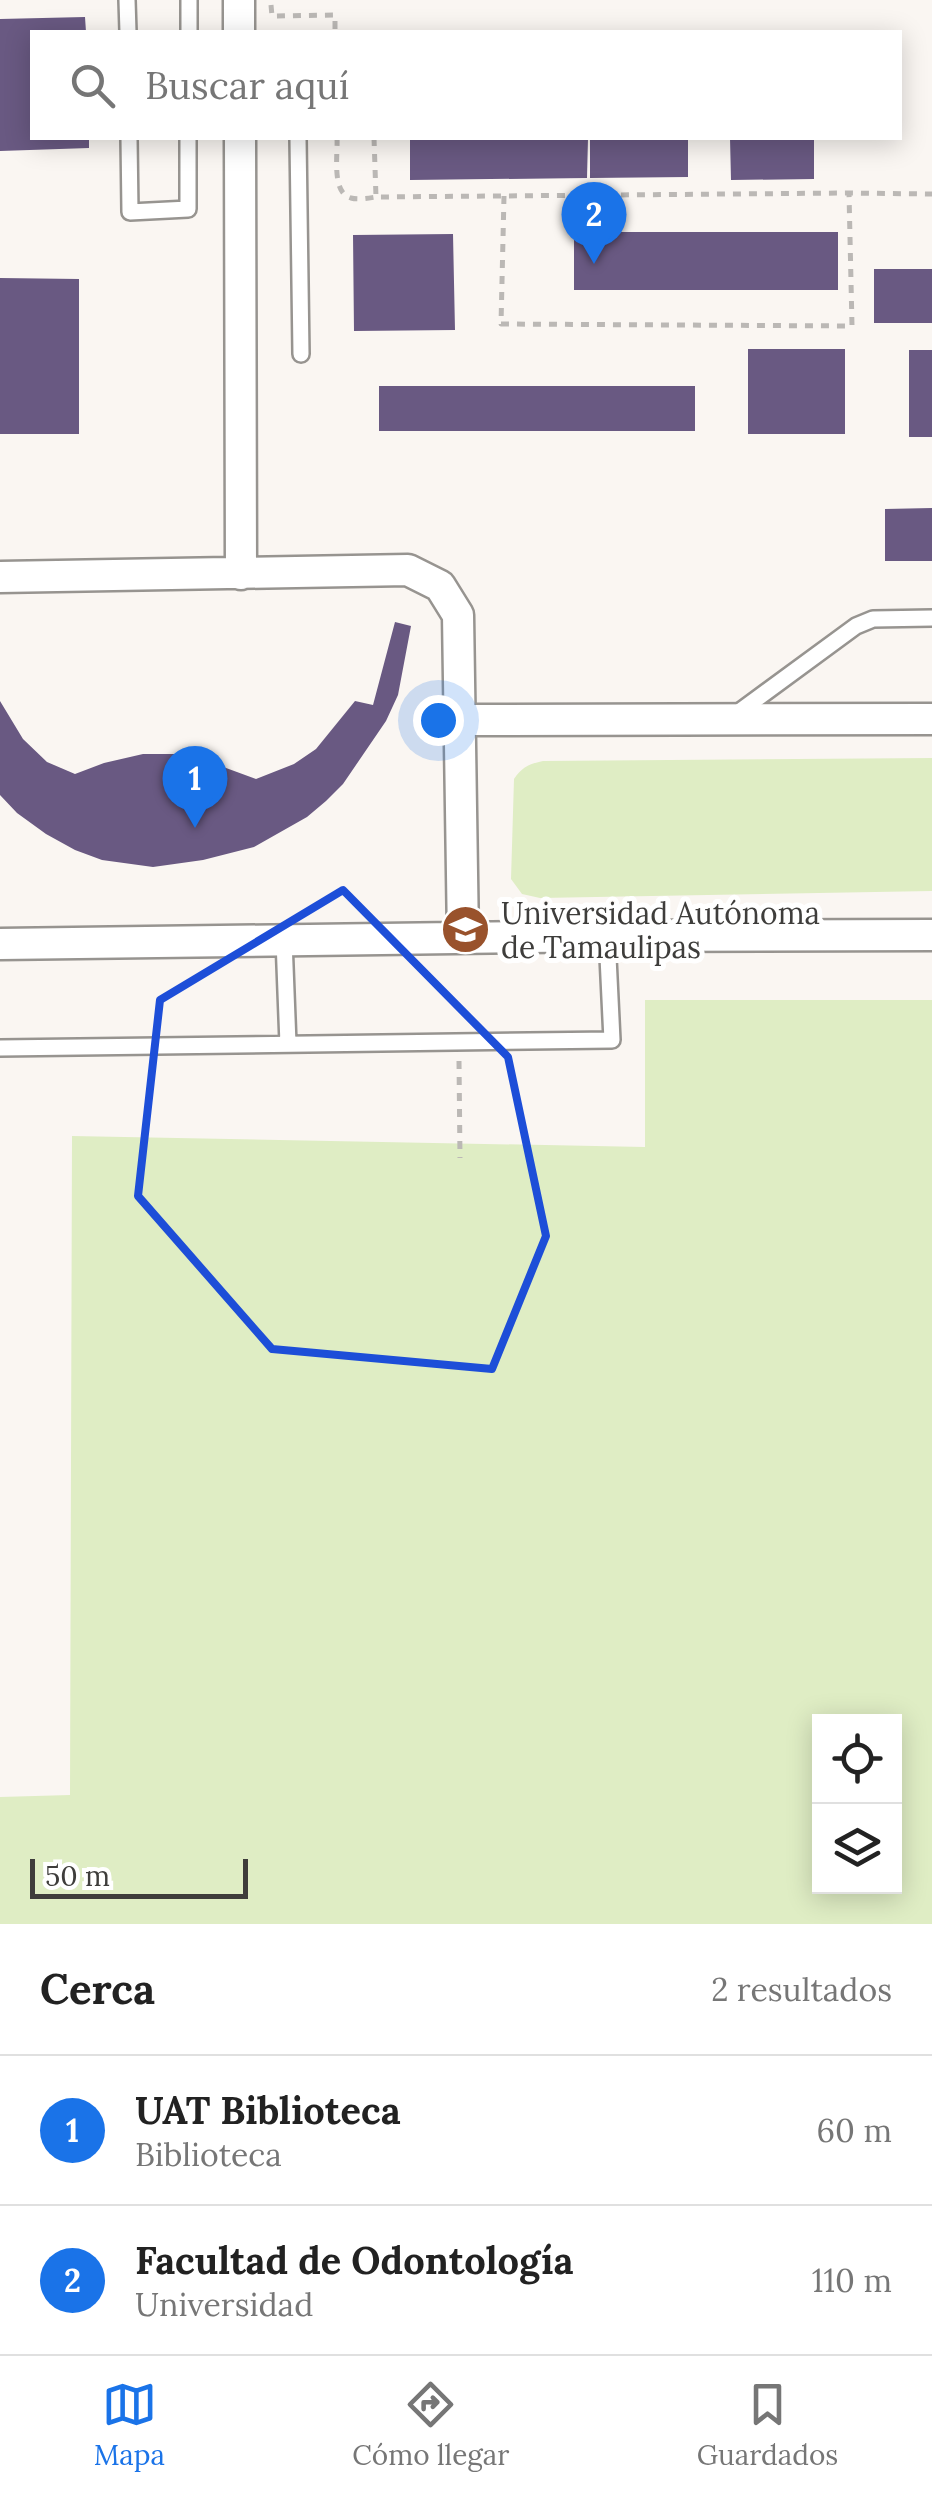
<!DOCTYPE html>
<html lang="es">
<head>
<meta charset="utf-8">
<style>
	body { margin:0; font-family:Lora,serif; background:#f6f6f6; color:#222 }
	.controls { position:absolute; right:30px; bottom:30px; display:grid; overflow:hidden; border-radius:0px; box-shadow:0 5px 25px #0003 }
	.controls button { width:90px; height:90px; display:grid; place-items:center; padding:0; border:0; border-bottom:2px solid #e0e0e0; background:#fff; color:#222; font:50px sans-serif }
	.scale { position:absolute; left:30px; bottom:25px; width:218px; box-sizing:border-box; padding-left:10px; border:5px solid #3e3d3b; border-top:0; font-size:28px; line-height:35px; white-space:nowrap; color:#3e3d3b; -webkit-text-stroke:8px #fff; paint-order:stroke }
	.you { position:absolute; left:438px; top:720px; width:35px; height:35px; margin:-25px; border:8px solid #fff; border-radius:50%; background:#1a73e8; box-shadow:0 0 0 15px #1a73e833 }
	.badge { display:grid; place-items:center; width:65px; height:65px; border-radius:50%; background:#1a73e8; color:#fff; font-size:32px; font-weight:700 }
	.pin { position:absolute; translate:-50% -82px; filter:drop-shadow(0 2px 5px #0008) }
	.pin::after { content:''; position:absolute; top:52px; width:35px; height:30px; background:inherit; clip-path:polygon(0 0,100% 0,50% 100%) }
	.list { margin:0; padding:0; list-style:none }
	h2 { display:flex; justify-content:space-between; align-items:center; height:130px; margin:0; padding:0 40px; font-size:42px }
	h2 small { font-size:32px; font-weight:400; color:#767676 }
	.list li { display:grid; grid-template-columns:65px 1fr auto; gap:30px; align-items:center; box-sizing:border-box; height:150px; padding:0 40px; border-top:2px solid #e0e0e0 }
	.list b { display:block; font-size:38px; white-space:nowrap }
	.list p { margin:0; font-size:32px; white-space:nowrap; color:#767676 }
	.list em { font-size:32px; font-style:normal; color:#767676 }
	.icon { flex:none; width:55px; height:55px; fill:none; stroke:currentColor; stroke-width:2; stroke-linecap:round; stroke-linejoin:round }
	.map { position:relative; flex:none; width:932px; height:1924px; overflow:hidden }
	.search { position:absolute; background:#fff; box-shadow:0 5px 25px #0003; left:30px; right:30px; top:30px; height:110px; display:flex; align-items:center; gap:25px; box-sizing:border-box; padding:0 35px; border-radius:0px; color:#767676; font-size:38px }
	.sheet { height:430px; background:#fff }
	nav { display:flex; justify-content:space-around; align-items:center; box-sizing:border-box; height:140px; border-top:2px solid #e0e0e0; background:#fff; font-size:28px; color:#767676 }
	nav a { display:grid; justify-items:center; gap:5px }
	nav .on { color:#1a73e8 }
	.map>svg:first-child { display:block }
	.green { fill:#dfedc4; fill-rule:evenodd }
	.building { fill:#695982 }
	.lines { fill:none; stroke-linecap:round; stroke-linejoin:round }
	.service-casing { stroke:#979490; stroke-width:20 }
	.minor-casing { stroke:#979490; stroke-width:35 }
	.path { stroke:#bbb8b5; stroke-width:5; stroke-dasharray:8 8; stroke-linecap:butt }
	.service { stroke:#fff; stroke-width:15 }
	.minor { stroke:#fff; stroke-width:30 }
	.marked { fill:none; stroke:#1d4ed8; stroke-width:8; stroke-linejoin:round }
	.labels { text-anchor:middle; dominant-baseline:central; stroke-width:10; stroke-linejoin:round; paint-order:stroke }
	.poi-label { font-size:30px; fill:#3e3d3b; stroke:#fff; text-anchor:start }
</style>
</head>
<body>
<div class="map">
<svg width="932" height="1924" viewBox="0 0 932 1924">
	<rect width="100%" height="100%" fill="#faf6f2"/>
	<path class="green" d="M932 758V891L540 898 522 894 511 879 514 779C522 767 529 764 543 761Z
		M645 1000H932V1924H0V1797L70 1795 72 1136 645 1147ZM820 1722H894V1886H820Z"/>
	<path class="building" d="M85 17 86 32H32V138H89V148L0 151V19Z
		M410 138H588L587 178 410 180Z
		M590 138H688V177L590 178Z
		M730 138H814V179L731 180Z
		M574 232H838V290H574Z
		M453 234 455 330 354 331 353 235Z
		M874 269H932V323H874Z
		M0 278 79 279V434H0Z
		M748 349H845V434H748Z
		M909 350H932V437H909Z
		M379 386H695V431H379Z
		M932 508V561H885V509Z
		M395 622 411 626 398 695 386 721 343 784 326 801 307 817 254 847 203 860 153 867 102 860 75 850 46 834 17 813 0 795V701L23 739 47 762 75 774 104 763 143 754H175L207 761 256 779 294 764 316 749 355 701 373 705Z"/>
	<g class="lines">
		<defs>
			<path id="service" d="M127 0 128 32
				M189 32V0
				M129 138 130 212 188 209V138
				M298 138 301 354
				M732 717 856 626 873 619 932 618
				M284 940 288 1044
				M0 1048 612 1040 607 936"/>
			<path id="minor" d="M239 0V32
				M240 138 241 574
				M0 577 408 570 440 586 458 615 463 938
				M460 720 932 719
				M0 944 607 936 932 935"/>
		</defs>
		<use href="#service" class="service-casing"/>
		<use href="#minor" class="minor-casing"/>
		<path class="path" d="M271 5 272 16 335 15V32
			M337 138C338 154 331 193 351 198 358 200 369 198 376 197
			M374 138 376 197 849 193 932 194
			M504 196 501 324 852 326 849 193
			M459 1061 460 1158"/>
		<use href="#service" class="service"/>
		<use href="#minor" class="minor"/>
	</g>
	<path class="marked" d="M343 890 508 1057 546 1236 492 1369 272 1349 138 1196 160 1000Z"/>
	<defs>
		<symbol id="university-disc" viewBox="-11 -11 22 22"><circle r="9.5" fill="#99522c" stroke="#fff"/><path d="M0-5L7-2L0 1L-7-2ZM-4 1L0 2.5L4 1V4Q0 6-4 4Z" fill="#fff"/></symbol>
	</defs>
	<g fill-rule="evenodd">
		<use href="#university-disc" x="438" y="902" width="55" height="55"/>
	</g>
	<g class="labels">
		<g class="poi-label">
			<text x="501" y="913">Universidad Autónoma<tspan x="501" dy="34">de Tamaulipas</tspan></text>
		</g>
	</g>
</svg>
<div class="controls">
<button><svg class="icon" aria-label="locate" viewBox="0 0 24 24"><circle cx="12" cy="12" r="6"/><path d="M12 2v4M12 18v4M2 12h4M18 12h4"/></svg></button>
<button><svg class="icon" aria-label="layers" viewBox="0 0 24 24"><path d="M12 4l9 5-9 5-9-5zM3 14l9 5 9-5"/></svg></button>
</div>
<div class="scale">50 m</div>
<div class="you"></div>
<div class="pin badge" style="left:195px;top:828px">1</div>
<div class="pin badge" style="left:594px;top:264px">2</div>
<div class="search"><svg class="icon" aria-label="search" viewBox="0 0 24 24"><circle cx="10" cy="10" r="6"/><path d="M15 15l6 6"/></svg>Buscar aquí</div>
</div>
<section class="sheet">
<h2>Cerca<small>2 resultados</small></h2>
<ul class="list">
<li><span class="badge">1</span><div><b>UAT Biblioteca</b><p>Biblioteca</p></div><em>60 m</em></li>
<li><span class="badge">2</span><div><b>Facultad de Odontología</b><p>Universidad</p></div><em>110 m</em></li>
</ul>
</section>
<nav>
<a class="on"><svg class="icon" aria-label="map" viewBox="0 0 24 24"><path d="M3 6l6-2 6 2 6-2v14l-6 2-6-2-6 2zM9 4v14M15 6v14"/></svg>Mapa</a>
<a><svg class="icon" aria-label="directions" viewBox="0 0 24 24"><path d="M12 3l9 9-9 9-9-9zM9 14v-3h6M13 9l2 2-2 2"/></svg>Cómo llegar</a>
<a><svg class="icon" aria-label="saved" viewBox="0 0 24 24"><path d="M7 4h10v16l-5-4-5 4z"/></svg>Guardados</a>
</nav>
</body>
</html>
